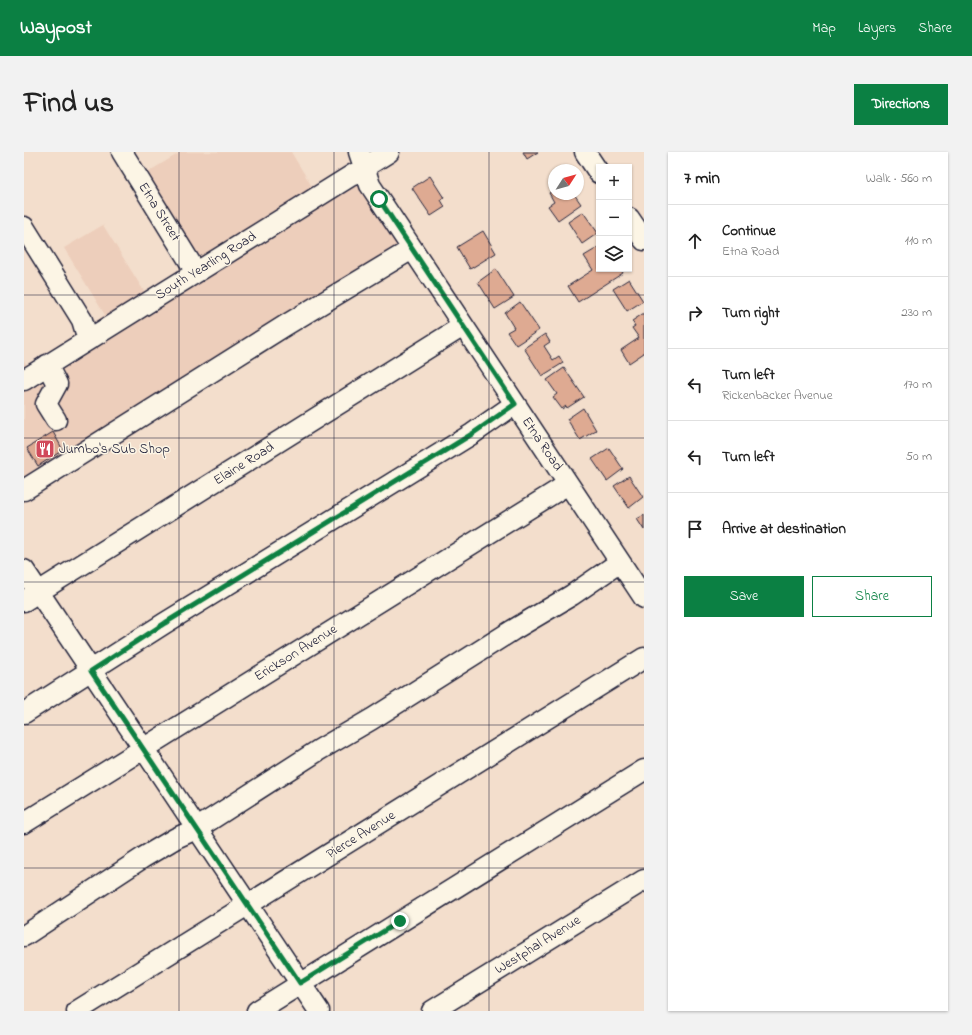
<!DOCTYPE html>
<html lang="en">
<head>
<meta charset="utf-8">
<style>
	body { margin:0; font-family:"Indie Flower",sans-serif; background:#f2f2f2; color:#222 }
	.controls { position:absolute; right:12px; top:12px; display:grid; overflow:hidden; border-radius:0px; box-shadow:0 1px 3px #0004 }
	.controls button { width:36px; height:36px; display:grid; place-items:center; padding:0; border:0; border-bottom:1px solid #e0e0e0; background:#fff; color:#222; font:20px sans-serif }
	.compass { position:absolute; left:524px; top:12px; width:36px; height:36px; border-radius:50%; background:#fff; box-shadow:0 1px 3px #0004; rotate:54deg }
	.stop { position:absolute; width:12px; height:12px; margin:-9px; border:3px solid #0b8043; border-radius:50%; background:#fff }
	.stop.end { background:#0b8043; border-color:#fff; box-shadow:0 1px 4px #0008 }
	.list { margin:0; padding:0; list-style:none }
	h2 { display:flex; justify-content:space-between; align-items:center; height:52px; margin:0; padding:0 16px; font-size:17px }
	h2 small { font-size:13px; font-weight:400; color:#767676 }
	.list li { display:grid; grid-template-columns:26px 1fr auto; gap:12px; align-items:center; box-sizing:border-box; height:72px; padding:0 16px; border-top:1px solid #e0e0e0 }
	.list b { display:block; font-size:15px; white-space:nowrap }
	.list p { margin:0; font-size:13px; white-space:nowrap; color:#767676 }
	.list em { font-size:13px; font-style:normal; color:#767676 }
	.actions { display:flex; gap:8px; padding:12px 16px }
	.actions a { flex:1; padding:9px 0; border:1px solid #0b8043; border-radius:0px; text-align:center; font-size:14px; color:#0b8043 }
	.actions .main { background:#0b8043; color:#fff }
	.icon { flex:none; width:22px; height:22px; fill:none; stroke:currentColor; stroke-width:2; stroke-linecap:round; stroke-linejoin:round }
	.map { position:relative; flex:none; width:620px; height:859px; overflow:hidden; border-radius:0px }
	header { display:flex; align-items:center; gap:24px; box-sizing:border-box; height:56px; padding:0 20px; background:#0b8043; color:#fff }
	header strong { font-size:19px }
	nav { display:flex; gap:22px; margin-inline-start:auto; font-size:14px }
	.intro { display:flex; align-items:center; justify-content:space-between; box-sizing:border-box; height:96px; padding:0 24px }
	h1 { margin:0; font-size:28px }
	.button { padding:10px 18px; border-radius:0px; background:#0b8043; color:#fff; font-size:14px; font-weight:700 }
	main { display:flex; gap:24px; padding:0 24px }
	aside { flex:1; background:#fff; border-radius:0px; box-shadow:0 1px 3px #0004 }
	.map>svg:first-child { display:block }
	.built { fill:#edcebb }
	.building { fill:#deaa92; stroke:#22223b }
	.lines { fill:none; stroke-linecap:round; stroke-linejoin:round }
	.minor-casing { stroke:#22223b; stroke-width:23 }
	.minor { stroke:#fcf5e5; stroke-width:20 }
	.route { stroke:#0b8043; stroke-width:5 }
	.grid { fill:none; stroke:#22223b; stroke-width:1; stroke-opacity:0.55 }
	.labels { text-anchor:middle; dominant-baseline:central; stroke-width:3; stroke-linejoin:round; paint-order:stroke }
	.street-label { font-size:14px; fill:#22223b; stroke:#fcf5e5 }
	.poi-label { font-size:14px; fill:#22223b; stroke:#fcf5e5; text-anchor:start }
</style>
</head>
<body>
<header>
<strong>Waypost</strong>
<nav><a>Map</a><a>Layers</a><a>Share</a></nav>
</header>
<div class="intro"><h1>Find us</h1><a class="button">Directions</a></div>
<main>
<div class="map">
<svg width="620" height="859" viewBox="0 0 620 859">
	<rect width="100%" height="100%" fill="#f3decc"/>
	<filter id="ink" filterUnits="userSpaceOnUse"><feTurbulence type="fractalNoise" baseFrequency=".025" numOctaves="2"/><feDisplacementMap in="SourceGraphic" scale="8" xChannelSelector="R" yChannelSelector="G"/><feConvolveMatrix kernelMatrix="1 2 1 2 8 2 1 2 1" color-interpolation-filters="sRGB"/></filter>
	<g filter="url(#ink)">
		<path class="built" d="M157 0H267L295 46 337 20 387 97 0 338V209L3 213 81 163 40 96 79 73 126 149 176 118 117 24Z"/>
		<path class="building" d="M499 0H514L503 7Z
			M406 24 420 46 417 48 421 55 407 64 388 36Z
			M530 38V42H550L557 52 534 68 524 54 530 50 525 41Z
			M559 60 574 81 558 92 544 70Z
			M459 79 472 101 446 117 433 95Z
			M575 95V117H597L599 121 554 150 544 134 569 118 560 104Z
			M472 117 490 145 471 157 454 130Z
			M605 127 619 149 603 159 589 137Z
			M496 150 515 178 492 193 483 180 490 176 481 161Z
			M620 161V201L605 211 597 198 615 186 608 176 611 174 608 169Z
			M521 182 526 190 520 194 529 208 535 204 539 211 518 224 500 196Z
			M540 216 560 245 543 256 542 254 538 257 529 245 533 242 523 228Z
			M559 256 572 278 556 288 543 267Z
			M29 280 39 298 14 314 3 296Z
			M585 296 599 317 583 329 568 307Z
			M605 324 619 345 605 356 590 334Z
			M620 363V378L613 367Z"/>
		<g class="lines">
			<defs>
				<path id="minor" d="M98 0 172 120
					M335 0 346 33 620 446
					M561 0 575 21
					M605 66 620 88
					M0 75 58 168 64 188
					M23 213 33 232 22 252 32 268
					M0 228 365 0
					M0 338 262 173 388 97
					M0 418 295 859
					M0 449 439 174
					M0 561 141 471 448 282 491 252
					M0 671 544 332
					M0 784 120 705 152 686 172 677 295 598 348 567 489 478 548 443 596 410
					M53 859 620 506
					M233 859 620 618
					M408 859 620 728"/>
			</defs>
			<use href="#minor" class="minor-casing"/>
			<use href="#minor" class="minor"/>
		</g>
	</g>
	<g class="lines" filter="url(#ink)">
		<path class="route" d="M355 47 491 252 448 282 141 471 67 519 276 831 376 769"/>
	</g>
	<path class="grid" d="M155 0V859M310 0V859M465 0V859M0 143H620M0 286H620M0 430H620M0 573H620M0 716H620"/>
	<defs>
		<symbol id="restaurant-square" viewBox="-11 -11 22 22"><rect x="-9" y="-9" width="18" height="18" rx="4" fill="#d1495b" stroke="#fcf5e5"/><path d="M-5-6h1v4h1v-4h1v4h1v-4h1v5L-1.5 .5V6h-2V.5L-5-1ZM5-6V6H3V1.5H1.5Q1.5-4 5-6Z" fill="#fff"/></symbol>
	</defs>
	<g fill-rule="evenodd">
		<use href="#restaurant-square" x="10" y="286" width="22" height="22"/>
	</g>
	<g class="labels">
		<g class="street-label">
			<text transform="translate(135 60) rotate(58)">Etna Street</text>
			<text transform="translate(182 114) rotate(-32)">South Yearling Road</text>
			<text transform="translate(518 292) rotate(56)">Etna Road</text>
			<text transform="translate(220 312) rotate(-32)">Elaine Road</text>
			<text transform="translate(272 501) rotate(-32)">Erickson Avenue</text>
			<text transform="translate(337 683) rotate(-32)">Pierce Avenue</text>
			<text transform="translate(514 793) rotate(-32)">Westphal Avenue</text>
		</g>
		<g class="poi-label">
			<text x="35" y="297">Jumbo's Sub Shop</text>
		</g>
	</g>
</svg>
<div class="controls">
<button>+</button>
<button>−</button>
<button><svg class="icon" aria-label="layers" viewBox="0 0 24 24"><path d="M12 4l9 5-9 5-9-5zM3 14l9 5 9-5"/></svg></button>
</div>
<svg class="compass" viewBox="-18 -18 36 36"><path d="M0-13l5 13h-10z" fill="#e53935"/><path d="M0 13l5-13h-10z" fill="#767676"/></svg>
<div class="stop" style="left:355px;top:47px"></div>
<div class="stop end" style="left:376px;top:769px"></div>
</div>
<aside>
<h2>7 min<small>Walk · 560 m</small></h2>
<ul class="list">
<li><svg class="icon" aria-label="ahead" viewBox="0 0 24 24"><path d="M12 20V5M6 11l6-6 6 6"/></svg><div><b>Continue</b><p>Etna Road</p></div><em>110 m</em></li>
<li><svg class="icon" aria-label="right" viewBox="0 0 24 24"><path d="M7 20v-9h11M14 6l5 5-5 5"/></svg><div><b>Turn right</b></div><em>230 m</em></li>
<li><svg class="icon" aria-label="left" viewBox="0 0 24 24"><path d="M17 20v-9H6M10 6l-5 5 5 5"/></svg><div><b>Turn left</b><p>Rickenbacker Avenue</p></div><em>170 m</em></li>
<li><svg class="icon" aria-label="left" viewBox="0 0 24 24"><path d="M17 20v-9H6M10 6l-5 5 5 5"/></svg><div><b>Turn left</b></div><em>50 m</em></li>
<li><svg class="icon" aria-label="arrive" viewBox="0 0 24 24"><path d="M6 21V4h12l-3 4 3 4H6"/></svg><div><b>Arrive at destination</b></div></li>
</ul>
<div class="actions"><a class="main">Save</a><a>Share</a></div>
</aside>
</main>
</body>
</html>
